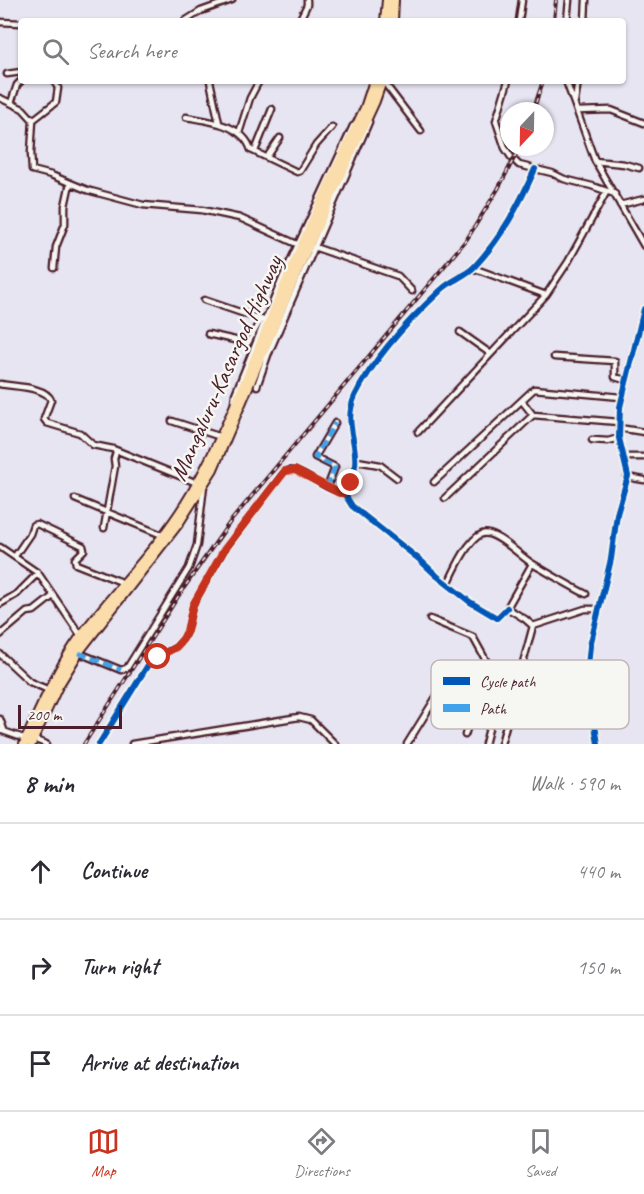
<!DOCTYPE html>
<html lang="en">
<head>
<meta charset="utf-8">
<style>
	body { margin:0; font-family:Caveat,sans-serif; background:#f7f7f7; color:#2b2b33 }
	.compass { position:absolute; left:500px; top:102px; width:54px; height:54px; border-radius:50%; background:#fff; box-shadow:0 2px 4px #0004; rotate:202deg }
	.scale { position:absolute; left:18px; bottom:15px; width:104px; box-sizing:border-box; padding-left:6px; border:3px solid #4a1f2b; border-top:0; font-size:16px; line-height:21px; white-space:nowrap; color:#4a1f2b; -webkit-text-stroke:4px #f6f6f2; paint-order:stroke }
	.stop { position:absolute; width:18px; height:18px; margin:-14px; border:4px solid #c8321e; border-radius:50%; background:#fff }
	.stop.end { background:#c8321e; border-color:#fff; box-shadow:0 2px 6px #0008 }
	.list { margin:0; padding:0; list-style:none }
	h2 { display:flex; justify-content:space-between; align-items:center; height:78px; margin:0; padding:0 24px; font-size:26px }
	h2 small { font-size:20px; font-weight:400; color:#7c7c81 }
	.list li { display:grid; grid-template-columns:39px 1fr auto; gap:18px; align-items:center; box-sizing:border-box; height:96px; padding:0 24px; border-top:2px solid #e1e1e2 }
	.list b { display:block; font-size:22px; white-space:nowrap }
	.list em { font-size:20px; font-style:normal; color:#7c7c81 }
	.icon { flex:none; width:33px; height:33px; fill:none; stroke:currentColor; stroke-width:2; stroke-linecap:round; stroke-linejoin:round }
	.map { position:relative; flex:none; width:644px; height:744px; overflow:hidden }
	.search { position:absolute; background:#fff; box-shadow:0 2px 4px #0004; left:18px; right:18px; top:18px; height:66px; display:flex; align-items:center; gap:15px; box-sizing:border-box; padding:0 21px; border-radius:6px; color:#7c7c81; font-size:22px }
	.sheet { height:366px; background:#fff }
	nav { display:flex; justify-content:space-around; align-items:center; box-sizing:border-box; height:84px; border-top:2px solid #e1e1e2; background:#fff; font-size:16px; color:#7c7c81 }
	nav a { display:grid; justify-items:center; gap:3px }
	nav .on { color:#c8321e }
	.map>svg:first-child { display:block }
	.lines { fill:none; stroke-linecap:round; stroke-linejoin:round }
	.minor-casing { stroke:#4a1f2b; stroke-width:9 }
	.highway-casing { stroke:#4a1f2b; stroke-width:12 }
	.minor { stroke:#f6f6f2; stroke-width:4.5 }
	.highway { stroke:#faddab; stroke-width:8 }
	.rail-casing { stroke:#4a1f2b; stroke-width:4 }
	.rail { stroke:#f6f6f2; stroke-width:1.5; stroke-dasharray:4.5; stroke-linecap:butt }
	.quiet { stroke:#40a2eb; stroke-width:4.5; stroke-dasharray:9 4.5; stroke-linecap:butt }
	.cycleway-casing { stroke:#f6f6f2; stroke-width:10 }
	.cycleway { stroke:#0057b8; stroke-width:6 }
	.route { stroke:#c8321e; stroke-width:8 }
	.labels { text-anchor:middle; dominant-baseline:central; stroke-width:5; stroke-linejoin:round; paint-order:stroke }
	.street-label { font-size:24px; fill:#4a1f2b; stroke:#f6f6f2 }
	.key { fill:#f6f6f2; stroke:#c2b6b6; stroke-width:1.5 }
	.key-label { font-size:16px; fill:#4a1f2b }
</style>
</head>
<body>
<div class="map">
<svg width="644" height="744" viewBox="0 0 644 744">
	<rect width="100%" height="100%" fill="#e7e5f1"/>
	<filter id="ink" filterUnits="userSpaceOnUse"><feTurbulence type="fractalNoise" baseFrequency=".0167" numOctaves="2"/><feDisplacementMap in="SourceGraphic" scale="12" xChannelSelector="R" yChannelSelector="G"/><feConvolveMatrix kernelMatrix="1 2 1 2 8 2 1 2 1" color-interpolation-filters="sRGB"/></filter>
	<g filter="url(#ink)">
		<g class="lines">
			<defs>
				<path id="minor" d="M185 21 201 11 232 0
					M302 21 301 17 307 5V0
					M519 21 522 0
					M567 21 569 0
					M585 21 586 0
					M0 22 21 23
					M7 74 21 72
					M210 81 219 123
					M383 81 421 131
					M508 81 496 121 505 148 511 157 519 165 552 173 564 179 592 186 615 194
					M566 81 595 161 644 246
					M0 98 23 109 33 120 31 153 32 170 51 175 87 190 143 205 202 210 240 218 312 251
					M575 102 578 81
					M11 103 17 85 21 81
					M577 111 611 110 644 123
					M186 117C209 121 243 124 251 150L297 172 300 171 316 145 332 127
					M33 120 56 102 58 88 54 81
					M239 133 250 98 259 81
					M255 151 272 109
					M267 157 280 138
					M595 161 624 164 639 168
					M620 205 644 199
					M314 247 398 276 412 291
					M54 268 56 247 65 224V206L70 183
					M473 268 546 295
					M204 300 263 320
					M460 332 491 354
					M208 334 248 343 261 319
					M554 357 615 361V377L625 380
					M261 358 269 353 271 348 369 122
					M0 384C14 387 45 386 51 400L44 419 47 423 80 433 93 445 113 449 197 483
					M257 386 268 355
					M522 401 533 415 619 422
					M234 402 235 394 282 279 353 126
					M172 421 221 437
					M619 428 644 432
					M418 432 546 295 568 262 607 191
					M592 440 608 441 619 438
					M624 457H644
					M357 461 380 465 397 478
					M627 477 644 480
					M434 482 534 389 621 397
					M327 488 335 467 315 457 335 423
					M344 493C371 454 339 431 355 396 374 357 410 319 441 290 451 280 466 276 475 266 502 237 519 205 535 169
					M445 498 533 415
					M75 499 162 535
					M104 528 115 466 114 459 116 452
					M0 547 38 573 81 636
					M15 556 30 534 33 525 37 524 83 546 84 550 75 559 76 564 124 583
					M532 564 507 608 525 619 533 626
					M448 584C454 571 468 539 482 534 495 529 522 558 533 564 550 574 568 585 586 594
					M0 604 17 594 38 573
					M430 619 473 637 500 686 485 744
					M0 635 27 612 34 611 53 596
					M79 653 121 670 127 668 189 568 197 545 204 485
					M0 654 30 682 49 690
					M0 719 4 730
					M0 730 26 739
					M465 735 480 688 509 678 587 680
					M33 739 46 744
					M99 744 151 660 175 647 183 639 187 631 193 605 224 551 282 474 289 469C309 471 323 492 344 493L352 506 420 560 437 576 470 602 497 618 507 608
					M132 744 299 717 311 720 335 744
					M407 744 438 694
					M501 744 533 626 585 609H599
					M598 744 587 676 590 646 611 559 617 514 628 476 619 438 620 407 644 309"/>
				<path id="highway" d="M385 21 387 0
					M393 21 394 0
					M24 744C41 707 57 669 81 636 117 588 162 545 192 493 227 431 252 364 279 298 306 234 335 171 365 108L374 81
					M31 744 58 686 80 650 178 524 213 469 307 249 375 101 382 81"/>
			</defs>
			<use href="#minor" class="minor-casing"/>
			<use href="#highway" class="highway-casing"/>
			<use href="#minor" class="minor"/>
			<use href="#highway" class="highway"/>
			<defs>
				<path id="rail" d="M554 21 556 0
					M533 111 543 81
					M84 744 181 592 230 522 467 239 498 189 520 147"/>
			</defs>
			<use href="#rail" class="rail-casing"/>
			<use href="#rail" class="rail"/>
			<path class="quiet" d="M327 488 335 467 315 457 335 423
				M79 653 121 670"/>
			<defs>
				<path id="cycleway" d="M344 493C371 454 339 431 355 396 374 357 410 319 441 290 451 280 466 276 475 266 502 237 519 205 535 169
					M99 744 151 660 175 647 183 639 187 631 193 605 224 551 282 474 289 469C309 471 323 492 344 493L352 506 420 560 437 576 470 602 497 618 507 608
					M598 744 587 676 590 646 611 559 617 514 628 476 619 438 620 407 644 309"/>
			</defs>
			<use href="#cycleway" class="cycleway-casing"/>
			<use href="#cycleway" class="cycleway"/>
		</g>
	</g>
	<g class="lines" filter="url(#ink)">
		<path class="route" d="M158 657 176 647 183 639 187 631 193 605 224 550 285 471 295 470 339 493H344L351 483"/>
	</g>
	<g class="labels">
		<g class="street-label">
			<text transform="translate(226 368) rotate(-66)">Mangaluru-Kasargod Highway</text>
		</g>
	</g>
	<rect x="431" y="660" width="198" height="69" rx="9" class="key"/>
	<rect x="443" y="677" width="27" height="8" fill="#0057b8"/>
	<rect x="443" y="704" width="27" height="8" fill="#40a2eb"/>
	<g class="key-label">
		<text x="480" y="687">Cycle path</text>
		<text x="480" y="714">Path</text>
	</g>
</svg>
<svg class="compass" viewBox="-18 -18 36 36"><path d="M0-13l5 13h-10z" fill="#e53935"/><path d="M0 13l5-13h-10z" fill="#7c7c81"/></svg>
<div class="scale">200 m</div>
<div class="stop" style="left:158px;top:657px"></div>
<div class="stop end" style="left:351px;top:483px"></div>
<div class="search"><svg class="icon" aria-label="search" viewBox="0 0 24 24"><circle cx="10" cy="10" r="6"/><path d="M15 15l6 6"/></svg>Search here</div>
</div>
<section class="sheet">
<h2>8 min<small>Walk · 590 m</small></h2>
<ul class="list">
<li><svg class="icon" aria-label="ahead" viewBox="0 0 24 24"><path d="M12 20V5M6 11l6-6 6 6"/></svg><div><b>Continue</b></div><em>440 m</em></li>
<li><svg class="icon" aria-label="right" viewBox="0 0 24 24"><path d="M7 20v-9h11M14 6l5 5-5 5"/></svg><div><b>Turn right</b></div><em>150 m</em></li>
<li><svg class="icon" aria-label="arrive" viewBox="0 0 24 24"><path d="M6 21V4h12l-3 4 3 4H6"/></svg><div><b>Arrive at destination</b></div></li>
</ul>
</section>
<nav>
<a class="on"><svg class="icon" aria-label="map" viewBox="0 0 24 24"><path d="M3 6l6-2 6 2 6-2v14l-6 2-6-2-6 2zM9 4v14M15 6v14"/></svg>Map</a>
<a><svg class="icon" aria-label="directions" viewBox="0 0 24 24"><path d="M12 3l9 9-9 9-9-9zM9 14v-3h6M13 9l2 2-2 2"/></svg>Directions</a>
<a><svg class="icon" aria-label="saved" viewBox="0 0 24 24"><path d="M7 4h10v16l-5-4-5 4z"/></svg>Saved</a>
</nav>
</body>
</html>
